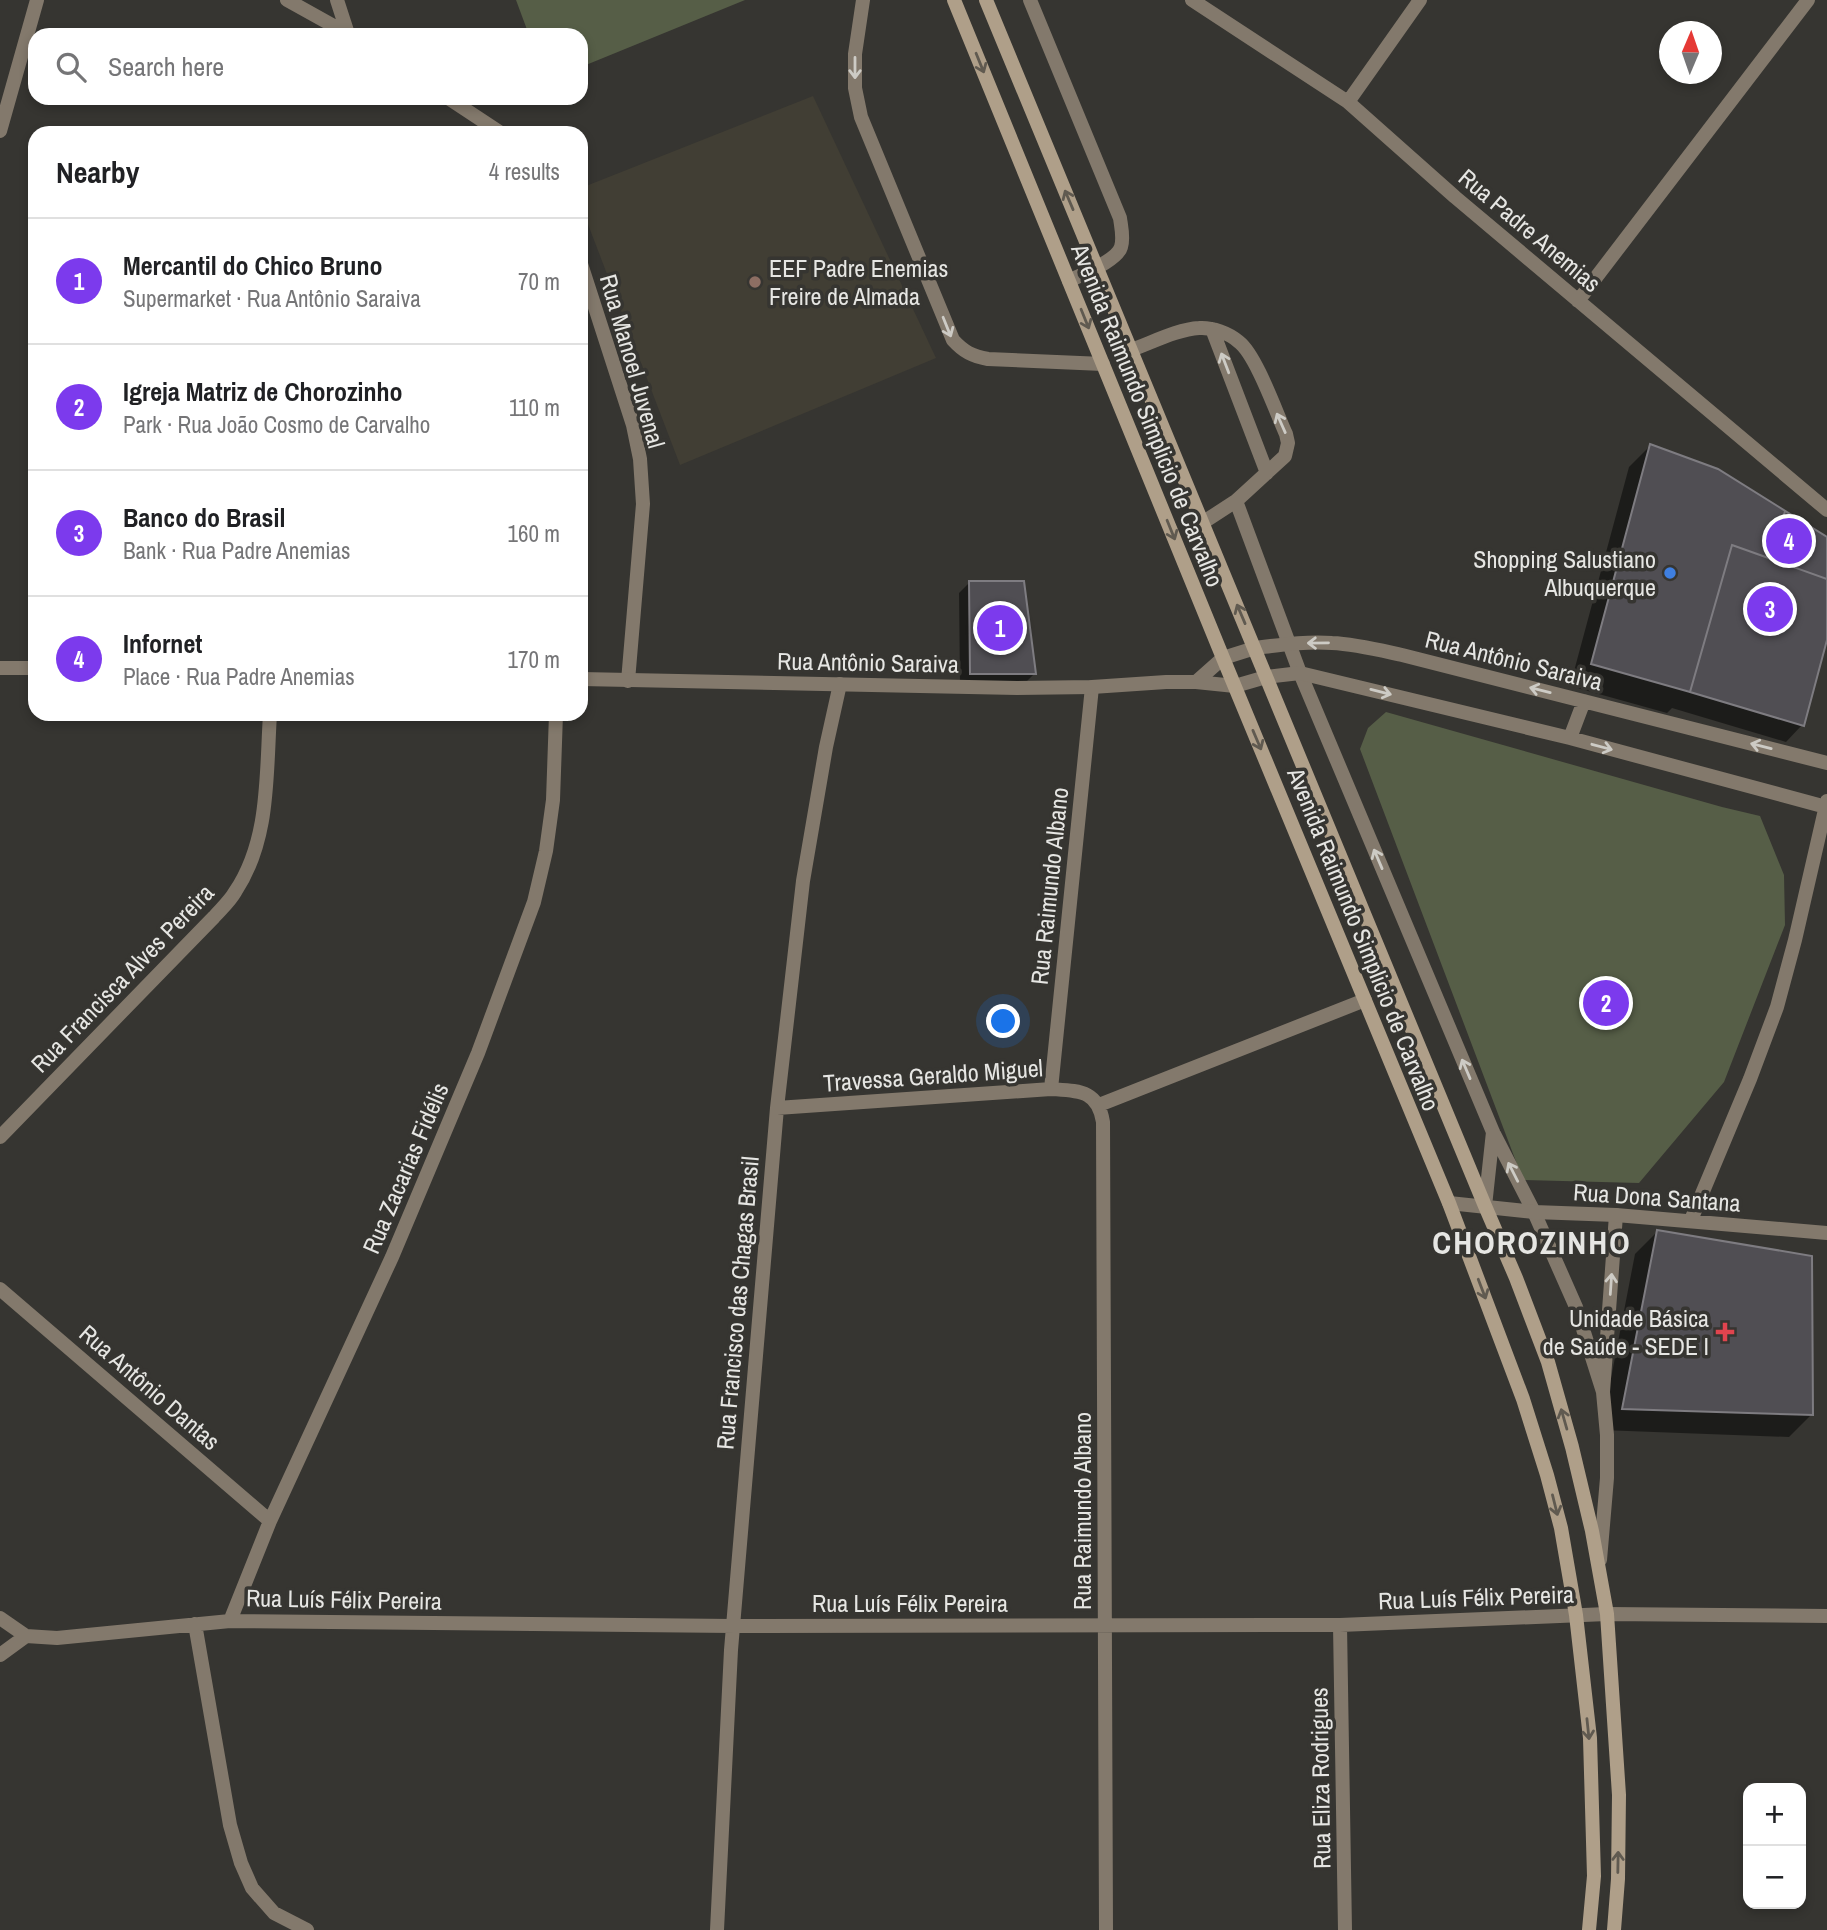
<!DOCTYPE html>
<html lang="en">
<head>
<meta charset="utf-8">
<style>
	body { margin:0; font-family:"Archivo Narrow",sans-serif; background:#f2f2f2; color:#202124 }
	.controls { position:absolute; right:21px; bottom:21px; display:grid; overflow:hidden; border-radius:14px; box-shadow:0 4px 10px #0003 }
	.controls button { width:63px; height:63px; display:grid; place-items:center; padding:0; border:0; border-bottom:2px solid #e0e0e0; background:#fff; color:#202124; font:35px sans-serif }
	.compass { position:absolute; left:1659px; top:21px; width:63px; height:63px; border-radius:50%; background:#fff; box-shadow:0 4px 10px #0003; rotate:2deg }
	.you { position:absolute; left:1004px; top:1022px; width:24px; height:24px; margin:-18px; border:5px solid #fff; border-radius:50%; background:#1a73e8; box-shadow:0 0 0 10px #1a73e833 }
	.badge { display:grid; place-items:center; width:46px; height:46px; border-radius:50%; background:#7c3aed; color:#fff; font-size:23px; font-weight:700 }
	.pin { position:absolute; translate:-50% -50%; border:4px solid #fff; box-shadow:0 2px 7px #0006 }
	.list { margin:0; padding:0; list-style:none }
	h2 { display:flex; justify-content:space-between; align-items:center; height:91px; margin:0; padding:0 28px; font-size:30px }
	h2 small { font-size:23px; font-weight:400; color:#757577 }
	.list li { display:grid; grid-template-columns:46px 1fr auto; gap:21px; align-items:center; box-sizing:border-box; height:126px; padding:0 28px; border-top:2px solid #e0e0e0 }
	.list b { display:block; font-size:26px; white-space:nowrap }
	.list p { margin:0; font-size:23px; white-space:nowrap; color:#757577 }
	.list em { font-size:23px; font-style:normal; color:#757577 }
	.icon { flex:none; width:38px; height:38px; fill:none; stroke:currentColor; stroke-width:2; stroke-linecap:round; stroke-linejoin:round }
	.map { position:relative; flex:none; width:1827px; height:1930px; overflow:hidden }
	.search { position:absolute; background:#fff; box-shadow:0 4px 10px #0003; left:28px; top:28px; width:560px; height:77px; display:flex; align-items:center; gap:18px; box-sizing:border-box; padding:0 24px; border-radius:21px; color:#757577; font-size:26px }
	.panel { position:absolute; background:#fff; box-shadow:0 4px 10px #0003; left:28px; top:126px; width:560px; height:595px; border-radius:21px }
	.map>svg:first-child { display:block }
	.built { fill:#413e34 }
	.green { fill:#565e47 }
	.shadow { fill:#0007 }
	.building { fill:#504e53; stroke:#7e7c81; stroke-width:2 }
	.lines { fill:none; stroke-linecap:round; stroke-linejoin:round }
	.service { stroke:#83796c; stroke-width:14 }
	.minor { stroke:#83796c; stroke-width:14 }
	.tertiary { stroke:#83796c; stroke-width:14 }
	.secondary { stroke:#af9f89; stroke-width:14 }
	.oneway { stroke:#605a50 }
	.oneway2 { stroke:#cdcbc5 }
	.education-dot { fill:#8d6e63; stroke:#363531; stroke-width:2.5 }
	.shop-dot { fill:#3f7fe0; stroke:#363531; stroke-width:2.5 }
	.health-dot { fill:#e0444e; stroke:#363531; stroke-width:2.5 }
	.labels { text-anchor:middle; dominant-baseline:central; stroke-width:7; stroke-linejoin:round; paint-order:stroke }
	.street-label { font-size:24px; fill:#e6e6e3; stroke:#363531 }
	.poi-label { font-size:24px; fill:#e6e6e3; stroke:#363531; text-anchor:end }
	.district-label { font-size:32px; font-weight:bold; letter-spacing:2px; fill:#e6e6e3; stroke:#363531 }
</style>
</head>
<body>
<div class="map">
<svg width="1827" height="1930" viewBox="0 0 1827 1930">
	<rect width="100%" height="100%" fill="#363531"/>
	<path class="built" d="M813 96 936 358 680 465 581 206V188Z"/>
	<path class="green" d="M516 0H745L581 67V35H529Z
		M1386 712 1722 807 1760 816 1784 875 1785 925 1724 1082 1639 1183 1523 1180 1360 749 1368 728Z"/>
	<path class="shadow" d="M1650 446 1827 539V633L1802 725 1786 742 1672 708 1667 713 1570 686 1629 467Z
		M970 582 1034 674 1024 684H960L959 593Z
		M1657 1232 1811 1415 1789 1437 1601 1430 1635 1254Z"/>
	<path class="building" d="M1650 444 1718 469 1827 537V579L1732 545 1690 692 1591 664Z
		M1785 511 1804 523 1795 567 1772 559Z
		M1732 545 1827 579V640L1804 726 1690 692Z
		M969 581H1024L1036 674H970Z
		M1657 1230 1812 1256 1813 1415 1622 1409Z"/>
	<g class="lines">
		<path class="service" d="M863 0 855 54V88L861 117 953 340C964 352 972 356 988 359L1103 364
			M1212 329 1267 473
			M1131 350C1151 343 1178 329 1199 328 1212 327 1229 333 1239 342 1256 355 1276 412 1286 434L1288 443 1285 456 1236 501 1202 523
			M1236 501 1300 673 1493 1132 1534 1212 1576 1307 1603 1392
			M1485 1206 1493 1132
			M1600 1560 1607 1478V1435L1603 1392 1616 1215"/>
		<path class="minor" d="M287 0 350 35
			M337 0 348 34
			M1030 0 1120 218C1121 226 1124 238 1121 247 1117 261 1082 274 1069 281
			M1192 0 1348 102 1455 197 1827 510
			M448 98 501 133
			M1348 102 1420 0
			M0 131 37 0
			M581 264 633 425 640 459 643 504 628 681
			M1578 301 1808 0
			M1255 648C1280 645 1306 641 1332 643 1355 644 1379 650 1402 655L1827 763
			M1266 677 1300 673 1570 738 1826 807
			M1570 738 1584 701
			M1051 1089 1092 687
			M1099 1105 1365 1000
			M777 1108 1051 1089C1079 1091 1098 1090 1103 1122L1106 1930
			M0 1137 214 917C221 909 230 901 235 892 270 840 266 775 270 714
			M1449 1203 1534 1212 1616 1215 1827 1233
			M1691 1220 1750 1079 1777 1007 1795 940 1827 801
			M0 1289 270 1521
			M0 1618 26 1636 57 1638 230 1621 733 1626 1340 1625 1607 1614 1827 1616
			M230 1621 270 1521 392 1257 478 1053 534 902 546 851 553 800 556 714
			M195 1624 230 1825 241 1863 252 1888 274 1913 307 1930
			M1340 1625 1345 1930
			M0 1655 26 1636
			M717 1930 731 1650 777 1108 803 881 826 747 840 684"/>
		<path class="tertiary" d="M0 668H35
			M581 679 1017 688 1092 687 1166 682H1196L1235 686 1266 677
			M1196 682 1223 658 1255 648"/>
		<path class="secondary" d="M954 0 1223 658 1449 1203 1523 1399 1547 1475 1561 1528 1576 1615 1590 1738 1594 1876 1589 1930
			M986 0 1485 1206 1516 1278 1548 1362 1572 1447 1592 1531 1607 1614 1619 1795 1618 1879 1614 1930"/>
	</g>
	<defs><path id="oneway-shaft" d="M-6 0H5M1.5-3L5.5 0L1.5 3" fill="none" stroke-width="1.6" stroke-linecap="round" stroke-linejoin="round" transform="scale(1.75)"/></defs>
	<g class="oneway">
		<use href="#oneway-shaft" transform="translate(980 63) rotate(68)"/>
		<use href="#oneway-shaft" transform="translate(1069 200) rotate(-113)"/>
		<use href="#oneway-shaft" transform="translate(1085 319) rotate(68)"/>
		<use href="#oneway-shaft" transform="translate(1171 530) rotate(68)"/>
		<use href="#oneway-shaft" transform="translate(1241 614) rotate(-113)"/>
		<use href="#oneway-shaft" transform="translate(1257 740) rotate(67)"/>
		<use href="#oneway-shaft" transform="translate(1482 1289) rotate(69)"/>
		<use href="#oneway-shaft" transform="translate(1564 1419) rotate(-106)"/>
		<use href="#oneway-shaft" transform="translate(1555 1505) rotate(76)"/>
		<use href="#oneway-shaft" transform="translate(1588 1729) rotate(84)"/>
		<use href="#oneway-shaft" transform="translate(1618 1862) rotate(-89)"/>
	</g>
	<g class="oneway2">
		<use href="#oneway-shaft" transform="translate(855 68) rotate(90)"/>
		<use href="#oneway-shaft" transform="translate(947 327) rotate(68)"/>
		<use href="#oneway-shaft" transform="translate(1225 363) rotate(-111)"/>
		<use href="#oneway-shaft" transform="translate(1281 423) rotate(-114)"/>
		<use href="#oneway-shaft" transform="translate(1318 643) rotate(179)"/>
		<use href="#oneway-shaft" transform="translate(1540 690) rotate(-166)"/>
		<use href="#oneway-shaft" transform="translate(1381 692) rotate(14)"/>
		<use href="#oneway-shaft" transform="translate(1761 746) rotate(-166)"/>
		<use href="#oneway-shaft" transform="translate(1602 747) rotate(15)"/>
		<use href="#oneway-shaft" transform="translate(1378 859) rotate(-113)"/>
		<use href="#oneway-shaft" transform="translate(1466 1069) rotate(-113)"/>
		<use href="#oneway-shaft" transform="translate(1513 1172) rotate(-117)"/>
		<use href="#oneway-shaft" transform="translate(1611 1284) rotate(-86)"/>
	</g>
	<circle class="education-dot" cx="755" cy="282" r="7"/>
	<circle class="shop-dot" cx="1670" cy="573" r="7"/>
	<path class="health-dot" d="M1721.5 1321.5h7v7h7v7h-7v7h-7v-7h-7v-7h7z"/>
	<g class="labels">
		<g class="street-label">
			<text transform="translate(1530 230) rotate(40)">Rua Padre Anemias</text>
			<text transform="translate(633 361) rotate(74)">Rua Manoel Juvenal</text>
			<text transform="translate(1148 415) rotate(68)">Avenida Raimundo Simplicio de Carvalho</text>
			<text transform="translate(1514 660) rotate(14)">Rua Antônio Saraiva</text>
			<text transform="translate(868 662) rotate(1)">Rua Antônio Saraiva</text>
			<text transform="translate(1049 886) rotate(-84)">Rua Raimundo Albano</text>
			<text transform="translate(1364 939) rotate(68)">Avenida Raimundo Simplicio de Carvalho</text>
			<text transform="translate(122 978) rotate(-46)">Rua Francisca Alves Pereira</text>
			<text transform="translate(933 1075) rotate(-4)">Travessa Geraldo Miguel</text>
			<text transform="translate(405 1168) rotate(-67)">Rua Zacarias Fidélis</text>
			<text transform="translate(1657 1197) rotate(4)">Rua Dona Santana</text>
			<text transform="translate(737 1303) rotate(-85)">Rua Francisco das Chagas Brasil</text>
			<text transform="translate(150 1387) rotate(41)">Rua Antônio Dantas</text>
			<text transform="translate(1082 1511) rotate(-90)">Rua Raimundo Albano</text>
			<text transform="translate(1476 1597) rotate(-2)">Rua Luís Félix Pereira</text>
			<text transform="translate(344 1599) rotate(1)">Rua Luís Félix Pereira</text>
			<text x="910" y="1603">Rua Luís Félix Pereira</text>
			<text transform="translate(1320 1778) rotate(-91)">Rua Eliza Rodrigues</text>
		</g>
		<g class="poi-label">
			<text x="769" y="268" text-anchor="start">EEF Padre Enemias<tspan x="769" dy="28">Freire de Almada</tspan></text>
			<text x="1656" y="559">Shopping Salustiano<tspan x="1656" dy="28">Albuquerque</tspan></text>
			<text x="1709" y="1318">Unidade Básica<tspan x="1709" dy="28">de Saúde - SEDE I</tspan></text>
		</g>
		<g class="district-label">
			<text x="1532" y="1242">CHOROZINHO</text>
		</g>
	</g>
</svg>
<div class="controls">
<button>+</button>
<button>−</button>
</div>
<svg class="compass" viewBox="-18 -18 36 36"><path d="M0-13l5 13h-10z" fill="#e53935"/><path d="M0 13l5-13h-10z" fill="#757577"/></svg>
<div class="you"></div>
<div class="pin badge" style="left:1000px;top:628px">1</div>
<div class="pin badge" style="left:1606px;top:1003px">2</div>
<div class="pin badge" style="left:1770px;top:609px">3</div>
<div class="pin badge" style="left:1789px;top:541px">4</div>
<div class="search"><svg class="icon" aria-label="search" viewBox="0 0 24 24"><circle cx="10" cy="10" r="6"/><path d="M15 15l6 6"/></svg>Search here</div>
<section class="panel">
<h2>Nearby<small>4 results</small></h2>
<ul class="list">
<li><span class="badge">1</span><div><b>Mercantil do Chico Bruno</b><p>Supermarket · Rua Antônio Saraiva</p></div><em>70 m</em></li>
<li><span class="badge">2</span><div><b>Igreja Matriz de Chorozinho</b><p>Park · Rua João Cosmo de Carvalho</p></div><em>110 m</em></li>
<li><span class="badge">3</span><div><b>Banco do Brasil</b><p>Bank · Rua Padre Anemias</p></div><em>160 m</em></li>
<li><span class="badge">4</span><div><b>Infornet</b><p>Place · Rua Padre Anemias</p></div><em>170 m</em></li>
</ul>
</section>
</div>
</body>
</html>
